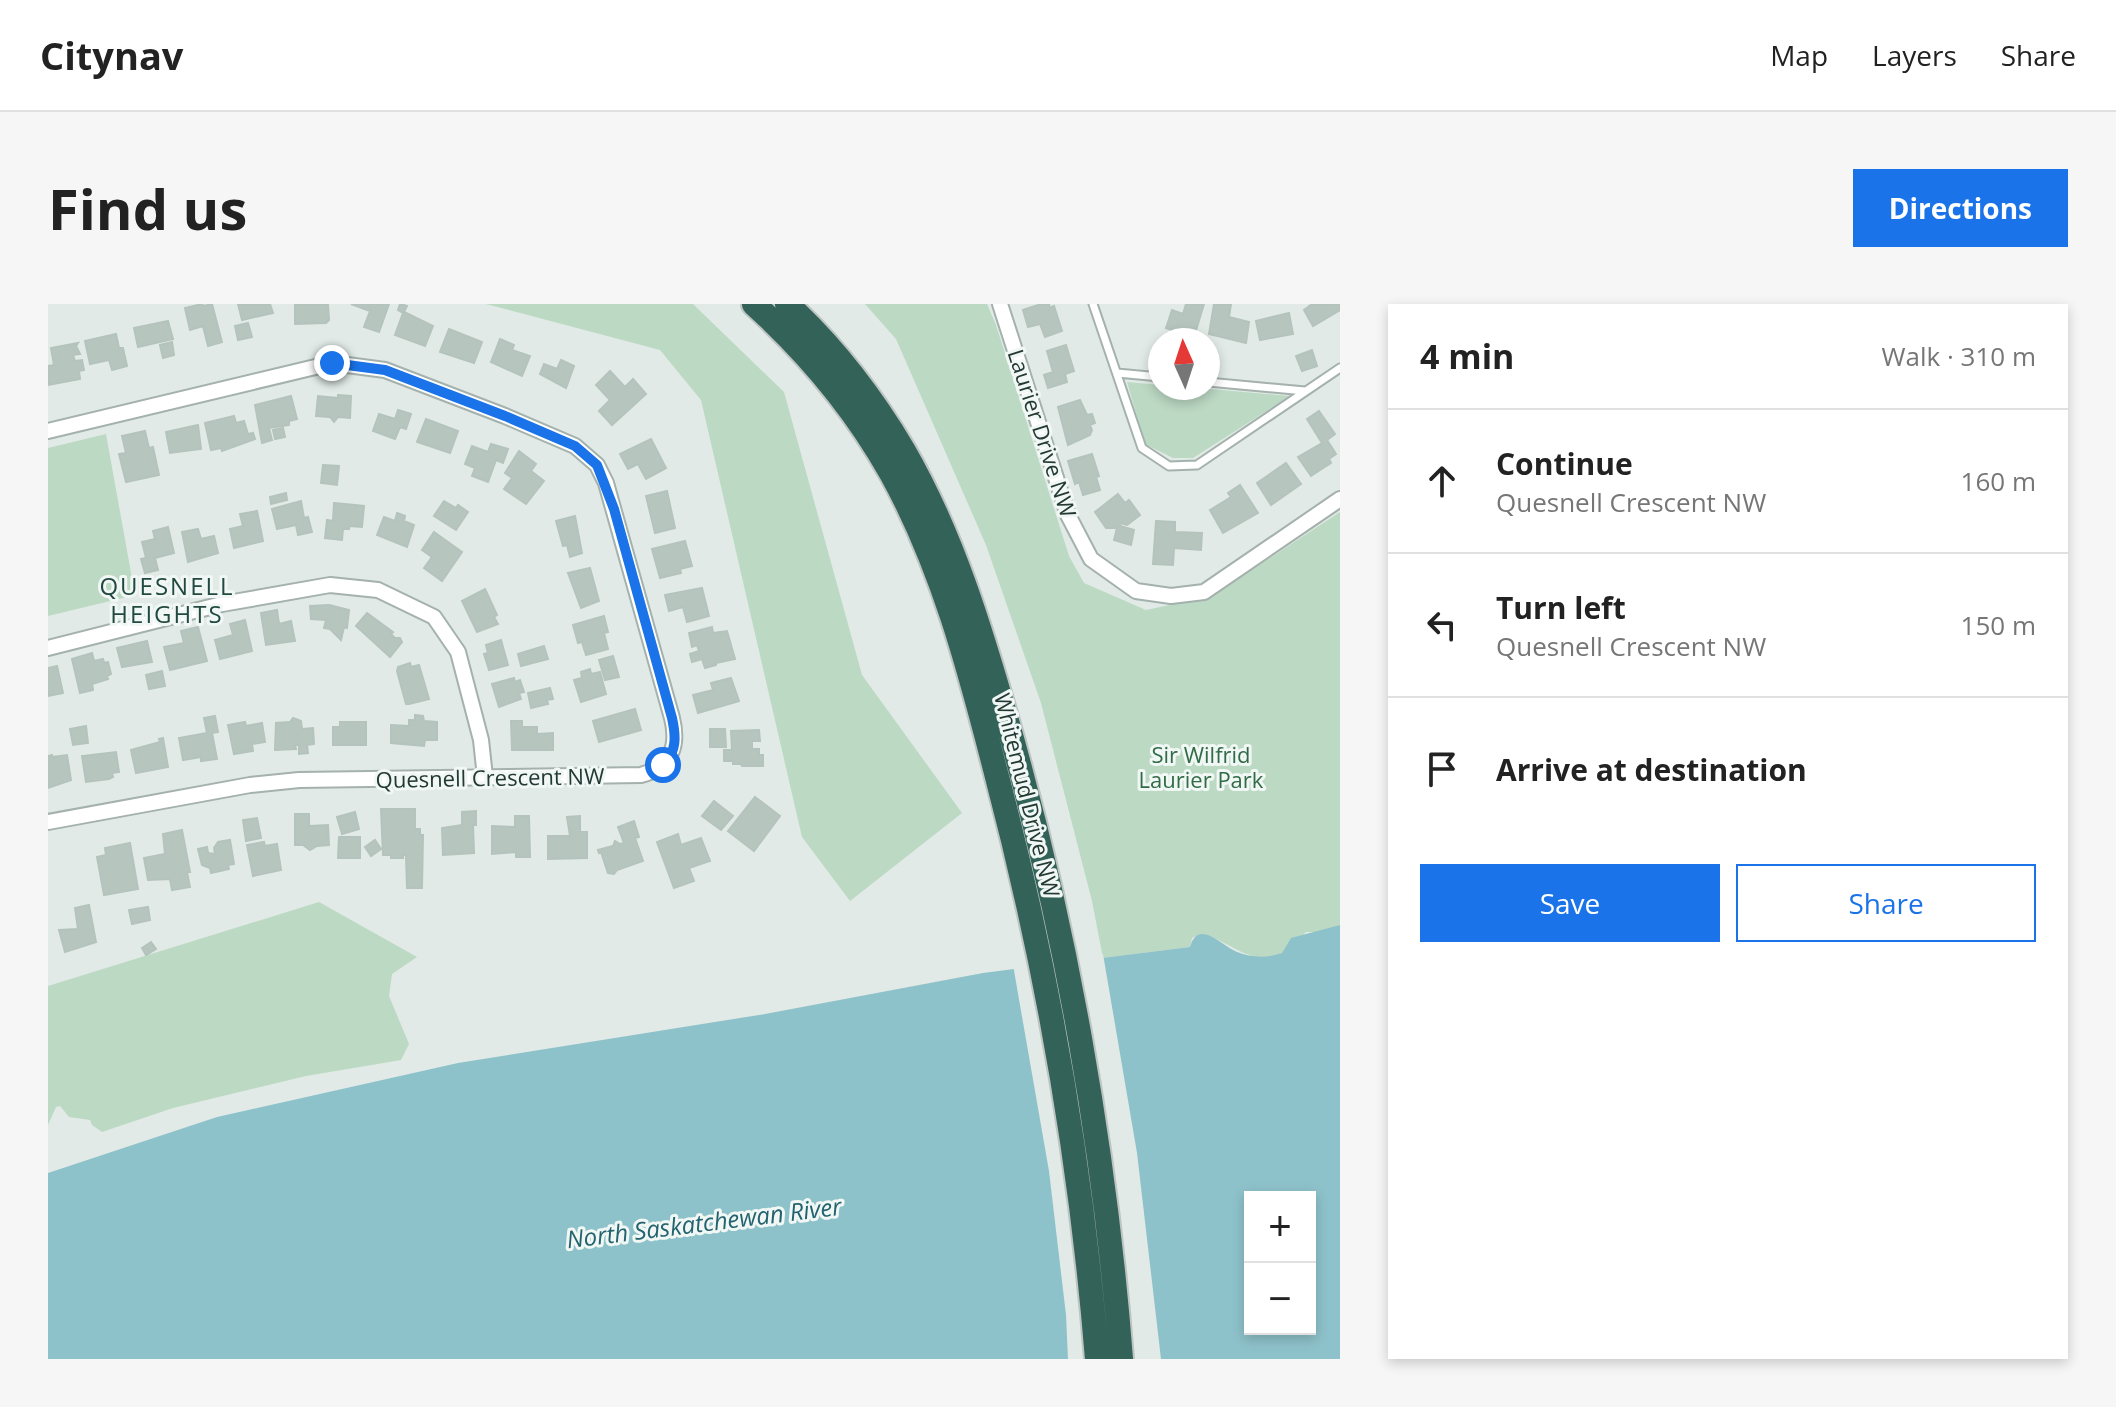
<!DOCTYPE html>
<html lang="en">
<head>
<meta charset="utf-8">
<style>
	body { margin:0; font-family:"Open Sans",sans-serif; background:#f6f6f6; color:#222 }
	.controls { position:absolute; right:24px; bottom:24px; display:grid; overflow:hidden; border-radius:0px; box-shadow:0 4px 12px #0003 }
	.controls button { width:72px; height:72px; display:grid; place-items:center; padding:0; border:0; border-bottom:2px solid #e0e0e0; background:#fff; color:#222; font:40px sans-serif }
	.compass { position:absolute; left:1100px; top:24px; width:72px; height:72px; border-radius:50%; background:#fff; box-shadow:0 4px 12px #0003; rotate:357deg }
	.stop { position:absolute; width:24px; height:24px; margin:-18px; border:6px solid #1a73e8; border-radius:50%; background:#fff }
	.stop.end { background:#1a73e8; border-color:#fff; box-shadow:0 2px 8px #0008 }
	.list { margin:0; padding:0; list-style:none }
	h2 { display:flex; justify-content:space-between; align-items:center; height:104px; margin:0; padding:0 32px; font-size:34px }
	h2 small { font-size:26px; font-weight:400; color:#767676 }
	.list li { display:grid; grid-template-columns:52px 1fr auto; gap:24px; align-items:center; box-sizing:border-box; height:144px; padding:0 32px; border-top:2px solid #e0e0e0 }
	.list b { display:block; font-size:30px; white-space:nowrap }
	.list p { margin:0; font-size:26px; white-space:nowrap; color:#767676 }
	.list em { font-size:26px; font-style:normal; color:#767676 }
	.actions { display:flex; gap:16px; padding:24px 32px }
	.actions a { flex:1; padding:18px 0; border:2px solid #1a73e8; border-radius:0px; text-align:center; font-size:28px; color:#1a73e8 }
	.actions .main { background:#1a73e8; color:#fff }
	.icon { flex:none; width:44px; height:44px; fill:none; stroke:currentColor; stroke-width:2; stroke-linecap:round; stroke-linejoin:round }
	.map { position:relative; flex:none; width:1292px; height:1055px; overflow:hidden; border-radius:0px }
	header { display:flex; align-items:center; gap:48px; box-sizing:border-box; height:112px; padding:0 40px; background:#fff; border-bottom:2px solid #e0e0e0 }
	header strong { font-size:38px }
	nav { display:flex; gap:44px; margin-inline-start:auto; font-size:28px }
	.intro { display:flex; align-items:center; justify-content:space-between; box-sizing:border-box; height:192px; padding:0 48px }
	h1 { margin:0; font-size:56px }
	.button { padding:20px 36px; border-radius:0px; background:#1a73e8; color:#fff; font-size:28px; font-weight:700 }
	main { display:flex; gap:48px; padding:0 48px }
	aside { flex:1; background:#fff; border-radius:0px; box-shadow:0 4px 12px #0003 }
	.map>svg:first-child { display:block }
	.green { fill:#bcd9c4 }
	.water { fill:#8ec2ca; fill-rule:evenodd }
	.pier { fill:#e1eae6 }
	.building { fill:#b7c5bf; stroke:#b4c3bd; stroke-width:2 }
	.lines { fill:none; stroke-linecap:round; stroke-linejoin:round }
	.service-casing { stroke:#a4b1ad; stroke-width:11 }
	.minor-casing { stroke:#a4b1ad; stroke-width:18 }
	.motorway-casing { stroke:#bdc4c2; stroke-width:28 }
	.service { stroke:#fff; stroke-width:7 }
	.minor { stroke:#fff; stroke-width:14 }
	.motorway { stroke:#326258; stroke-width:24 }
	.route { stroke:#1a73e8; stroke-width:10 }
	.labels { text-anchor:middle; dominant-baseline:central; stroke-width:6; stroke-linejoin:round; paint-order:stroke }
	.street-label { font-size:22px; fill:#233933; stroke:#f1f7f4 }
	.park-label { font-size:22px; fill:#316c47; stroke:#f1f7f4 }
	.neighbourhood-label { font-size:24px; letter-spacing:2px; fill:#21493f; stroke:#f1f7f4 }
	.water-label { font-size:24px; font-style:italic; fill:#23636f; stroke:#f1f7f4 }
</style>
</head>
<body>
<header>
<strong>Citynav</strong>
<nav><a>Map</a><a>Layers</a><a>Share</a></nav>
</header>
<div class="intro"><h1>Find us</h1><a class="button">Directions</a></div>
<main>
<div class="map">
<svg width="1292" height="1055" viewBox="0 0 1292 1055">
	<rect width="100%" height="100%" fill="#e1eae6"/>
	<path class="green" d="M438 0H645L736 88 814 371 914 509 802 597 754 533 653 96 612 46Z
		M817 0H939L948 21 1021 252 1036 279 1098 306 1164 292 1292 208V621L1272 628H1258C1251 635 1243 645 1234 649 1200 669 1167 619 1144 634L1142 643 1055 654 1044 597 993 399 938 241 848 35Z
		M1079 78 1112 81V84H1151L1242 92 1145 154H1125L1097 140Z
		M58 130 87 291 0 312V144Z
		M271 598 369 653 344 670 341 692 361 740 353 756 258 772 125 804 54 828 44 821 42 816 21 813 12 802 8 803 0 821V682Z"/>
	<path class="water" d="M1292 621V1055H0V869L169 813 410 759 717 710 935 669 1142 643C1150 614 1174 642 1189 648 1204 654 1220 654 1234 649L1243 634ZM1202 893H1262V1025H1202Z"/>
	<path class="pier" d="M1055 650 1089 849 1113 1055H1020L1018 1011 1001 867 965 661Z"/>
	<path class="building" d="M154 0 155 2 164 0 174 38 160 42 155 22 142 26 137 4Z
		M190 0H222L225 9 194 16Z
		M247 0H280L281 16 278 19 247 20Z
		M303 0H341L331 28 316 23 322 7Z
		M352 0 359 2 356 8 385 22 377 42 347 31 355 9 350 6Z
		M993 0H1001L1002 4 1006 2 1014 27 997 33 992 20 980 23 975 6Z
		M1138 0H1156L1146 33 1118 24 1124 6 1135 10Z
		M1166 0H1183L1181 13 1201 18 1198 39 1161 30Z
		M1264 0H1291L1292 6 1265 22 1256 6Z
		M1241 9 1245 30 1212 36 1208 17Z
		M120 17 125 35 90 43 86 24Z
		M200 19 204 33 190 36 187 22Z
		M401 25 434 38 426 59 392 48Z
		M68 30 71 44H75L79 62 64 66 61 56 42 60 37 37Z
		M452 35 466 41 464 46 482 52 474 72 443 58Z
		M124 38 126 51 115 54 112 41Z
		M30 39 28 42 32 50 25 51 27 57 34 56 36 66 31 67 32 75 0 81V62L6 61 3 44Z
		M1018 41 1026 67 1017 70 1019 78 1000 84 996 71 1005 68 999 47Z
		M1264 46 1269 62 1254 67 1248 52Z
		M513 56 526 62 518 84 492 70 496 60 509 65Z
		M562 67 577 83 585 75 598 90 564 121 551 107 562 96 548 81Z
		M290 91 303 92 302 114 290 113 286 118 282 113 268 112 270 92 290 94Z
		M243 92 249 115 241 117V121L221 124 224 136 214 139 207 101Z
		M1032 96 1039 111 1044 110 1047 119 1042 121 1044 126 1042 131 1020 141 1010 103Z
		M350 106 363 110 358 125 352 123 347 135 325 127 331 110 347 115Z
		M1271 107 1287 130 1279 136 1288 150 1281 155 1283 159 1263 172 1250 153 1274 139 1259 115Z
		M186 112 188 119 196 117 200 130 205 129 207 135 174 147 173 144 163 146 157 119Z
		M378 115 410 127 402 149 369 138Z
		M150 121 153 145 122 149 118 128Z
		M235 124 237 133 227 135 225 126Z
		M97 127 101 144 105 143 111 171 78 178 71 150 78 149 74 132Z
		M603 135 618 164 598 175 590 160 580 165 572 150Z
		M443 140 460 145 455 159 448 156 440 178 424 172 427 164 417 160 424 142 440 148Z
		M471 147 488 160 483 167 496 177 478 200 456 185 464 174 457 169Z
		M1044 150 1051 172 1048 173 1052 186 1035 191 1031 178 1027 180 1020 157Z
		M1238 159 1253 180 1223 201 1209 179Z
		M275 161 291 162 289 181 273 179Z
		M1192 181 1210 209 1175 229 1162 206 1183 193 1180 189Z
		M619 187 627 224 607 229 598 192Z
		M238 189 239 196 223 200 222 193Z
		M1070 190 1077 199 1081 196 1092 211 1079 221 1072 219V222L1086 226 1083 241 1066 236 1069 224H1058L1047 208Z
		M253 197 256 214 260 213 264 228 250 231 248 221 229 225 224 205Z
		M396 197 408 204 410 201 420 208 408 226 386 212Z
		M286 199 316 202 314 223 301 222V225H295L294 236 277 234 279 216 285 217Z
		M209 207 215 237 186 244 182 225 195 222 192 210Z
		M349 209 357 212 356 217 366 221 359 243 329 231 336 213 347 217Z
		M527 212 534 249 522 253 519 241 515 242 508 217Z
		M1108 217 1127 218V228L1154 229 1153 246 1126 244 1125 261 1105 260Z
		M120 223 126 249 107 254 110 266 97 269 93 255 98 254 94 238 107 235 105 227Z
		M150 225 153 235 166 232 170 249 140 258 134 228Z
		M386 228 414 248 394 277 376 264 384 253 374 246Z
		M637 237 644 262 632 265 633 269 612 274 604 245Z
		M542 264 551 297 533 304 520 269Z
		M654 284 661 312 639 318 635 303 621 307 617 291Z
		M437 285 449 311 446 313 450 320 429 328 414 297Z
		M281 301 301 306 299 324 296 323 293 336 282 325 276 324 278 316 263 315 262 302Z
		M229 306 231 320 243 317 247 337 218 341 213 309Z
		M319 309 345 328 343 330 347 334H352L354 338 342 353 308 322Z
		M556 312 560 328 556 329 560 345 538 351 534 338 530 339 525 321Z
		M197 316 204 347 172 355 167 336 185 331 182 320Z
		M150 323 159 357 122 366 116 343 136 339 133 327Z
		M664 323 665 329 679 327 687 355 668 359V361L657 364 654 355 644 358 642 350 651 347 649 341 644 343 641 329Z
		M453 336 460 361 441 366 436 350 440 349 438 341Z
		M99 337 104 358 74 363 69 344Z
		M496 342 500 355 473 362 470 350Z
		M44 349 46 357 55 355 56 359 60 358 63 370 59 372 60 375 44 380 45 386 32 389 24 355Z
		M565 352 571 373 557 376 551 356Z
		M362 359 363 363 371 361 381 395 361 400H358L349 367 350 363Z
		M9 362 15 389 0 392V364Z
		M542 365 543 370 552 368 558 390 533 398 526 376 534 374 533 368Z
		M114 367 117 382 101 385 98 371Z
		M466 374 467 378 472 376 476 388 471 389 473 395 451 403 444 380Z
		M683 374 691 397 650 409 645 391 665 386 663 379Z
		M502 384 505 395 499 396 500 400 483 404 480 389Z
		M587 405 593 426 551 438 545 417Z
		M367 411 375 412 376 417 389 418V436H377L376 442 343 439V421L361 422V416H367Z
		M167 412 170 428 164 429 169 455 153 457V453L135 456 131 434 159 429 156 414Z
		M245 414 253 417 254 425 265 424 266 440 259 441 260 449 251 450V441H247L248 445 227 446 228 419 242 418Z
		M463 417H474V423H489V430L505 429V446H464Z
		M197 418 198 422 214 419 217 438 204 440 205 447 186 450 180 421Z
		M292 418H318V441H285V423H292Z
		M38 422 40 439 25 441 22 425Z
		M662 425H677L678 443H662Z
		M711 426 712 437H704V445H711V451H715V462H694L693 460H685V457H676V446H684L683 427Z
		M115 434 120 463 88 469 83 446 112 438 111 435Z
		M68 448 71 468 64 469 65 473 61 475 38 478 34 452Z
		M4 451V453L19 451 23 476 0 484V452Z
		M707 493 732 512 706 547 680 527Z
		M666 497 685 512 673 526 654 512Z
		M333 505H367V525H372V531H375L374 584H359L358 551H355V554H343V551H335Z
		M428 507V521H425L426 549 395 551 394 524 414 521V508Z
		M307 508 311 525 294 530 289 513Z
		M247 510H261V522L280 521 281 541 269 542 262 546 255 541H247Z
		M467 512H481L482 553H468V548L444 550V522L467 523Z
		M532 512V528H539V554L500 555V532H522L519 513Z
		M209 514 213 534 198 537 195 516Z
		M586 517 591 533 587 534 595 557 569 566 566 570 560 569 553 548 551 549 550 546 565 542 567 537 572 540 576 539 570 523Z
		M134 526 142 568H139L142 583 124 586 122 575 100 576 96 554 117 550 115 530Z
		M630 530 633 541 653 534 662 557 641 564 646 577 626 584 609 538Z
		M291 533H312V554H290Z
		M182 536 186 560 180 561 181 565 163 569 162 564 154 561 150 545 159 543 160 549 167 550 166 544 170 538Z
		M327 536 333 545 323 552 317 543Z
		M216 538 217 542 229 540 233 566 205 572 199 541Z
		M82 539 90 585 56 591 49 553 58 551 57 544Z
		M41 601 48 638 17 648 11 626 30 625 27 604Z
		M100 603 102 616 84 620 81 606Z
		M103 638 108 645 98 651 94 644Z"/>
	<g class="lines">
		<defs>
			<path id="service" d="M1045 0 1094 144 1121 162 1149 161 1292 64
				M1069 69 1112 73
				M1160 78 1257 87"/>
			<path id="minor" d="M952 0 1020 211 1043 255 1088 287 1123 292 1156 288 1292 195
				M0 127 284 59 337 66 457 112 527 142 549 161 558 179 624 414C631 443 623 463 593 471L251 476 202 481 0 518
				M0 344 174 300 282 281 330 286 386 313 410 348 433 436 437 473"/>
			<path id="motorway" d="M706 0C760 49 807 105 843 169 894 261 921 364 947 465 998 658 1033 855 1049 1055
				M739 0C785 42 824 93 856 147 905 232 934 329 961 424 1018 626 1057 845 1073 1055"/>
		</defs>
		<use href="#service" class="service-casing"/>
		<use href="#minor" class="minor-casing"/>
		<use href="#motorway" class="motorway-casing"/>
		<use href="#service" class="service"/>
		<use href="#minor" class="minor"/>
		<use href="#motorway" class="motorway"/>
	</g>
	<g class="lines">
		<path class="route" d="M284 59 337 66 457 112 527 142 549 161 566 205 624 414C628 432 629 448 615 461"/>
	</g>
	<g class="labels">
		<g class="street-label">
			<text transform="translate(995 129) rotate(72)">Laurier Drive NW</text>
			<text transform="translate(442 473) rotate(-1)">Quesnell Crescent NW</text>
			<text transform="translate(980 491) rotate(76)">Whitemud Drive NW</text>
		</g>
		<g class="park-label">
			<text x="1153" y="450">Sir Wilfrid<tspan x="1153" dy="25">Laurier Park</tspan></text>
		</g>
		<g class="neighbourhood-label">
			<text x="119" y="281">QUESNELL<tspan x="119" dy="28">HEIGHTS</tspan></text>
		</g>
		<g class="water-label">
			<text transform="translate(656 918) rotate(-7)">North Saskatchewan River</text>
		</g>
	</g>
</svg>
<div class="controls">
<button>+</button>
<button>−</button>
</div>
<svg class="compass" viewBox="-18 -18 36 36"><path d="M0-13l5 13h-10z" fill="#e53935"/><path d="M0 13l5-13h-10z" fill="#767676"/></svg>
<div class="stop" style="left:615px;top:461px"></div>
<div class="stop end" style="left:284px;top:59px"></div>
</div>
<aside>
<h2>4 min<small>Walk · 310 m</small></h2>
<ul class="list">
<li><svg class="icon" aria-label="ahead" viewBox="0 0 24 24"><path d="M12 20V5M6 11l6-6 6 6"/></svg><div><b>Continue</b><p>Quesnell Crescent NW</p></div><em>160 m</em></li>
<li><svg class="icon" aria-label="left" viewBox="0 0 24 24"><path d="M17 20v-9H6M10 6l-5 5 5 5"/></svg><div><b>Turn left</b><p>Quesnell Crescent NW</p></div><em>150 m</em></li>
<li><svg class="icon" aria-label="arrive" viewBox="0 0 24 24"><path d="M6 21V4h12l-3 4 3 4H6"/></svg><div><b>Arrive at destination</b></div></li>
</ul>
<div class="actions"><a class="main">Save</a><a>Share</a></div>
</aside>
</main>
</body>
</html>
